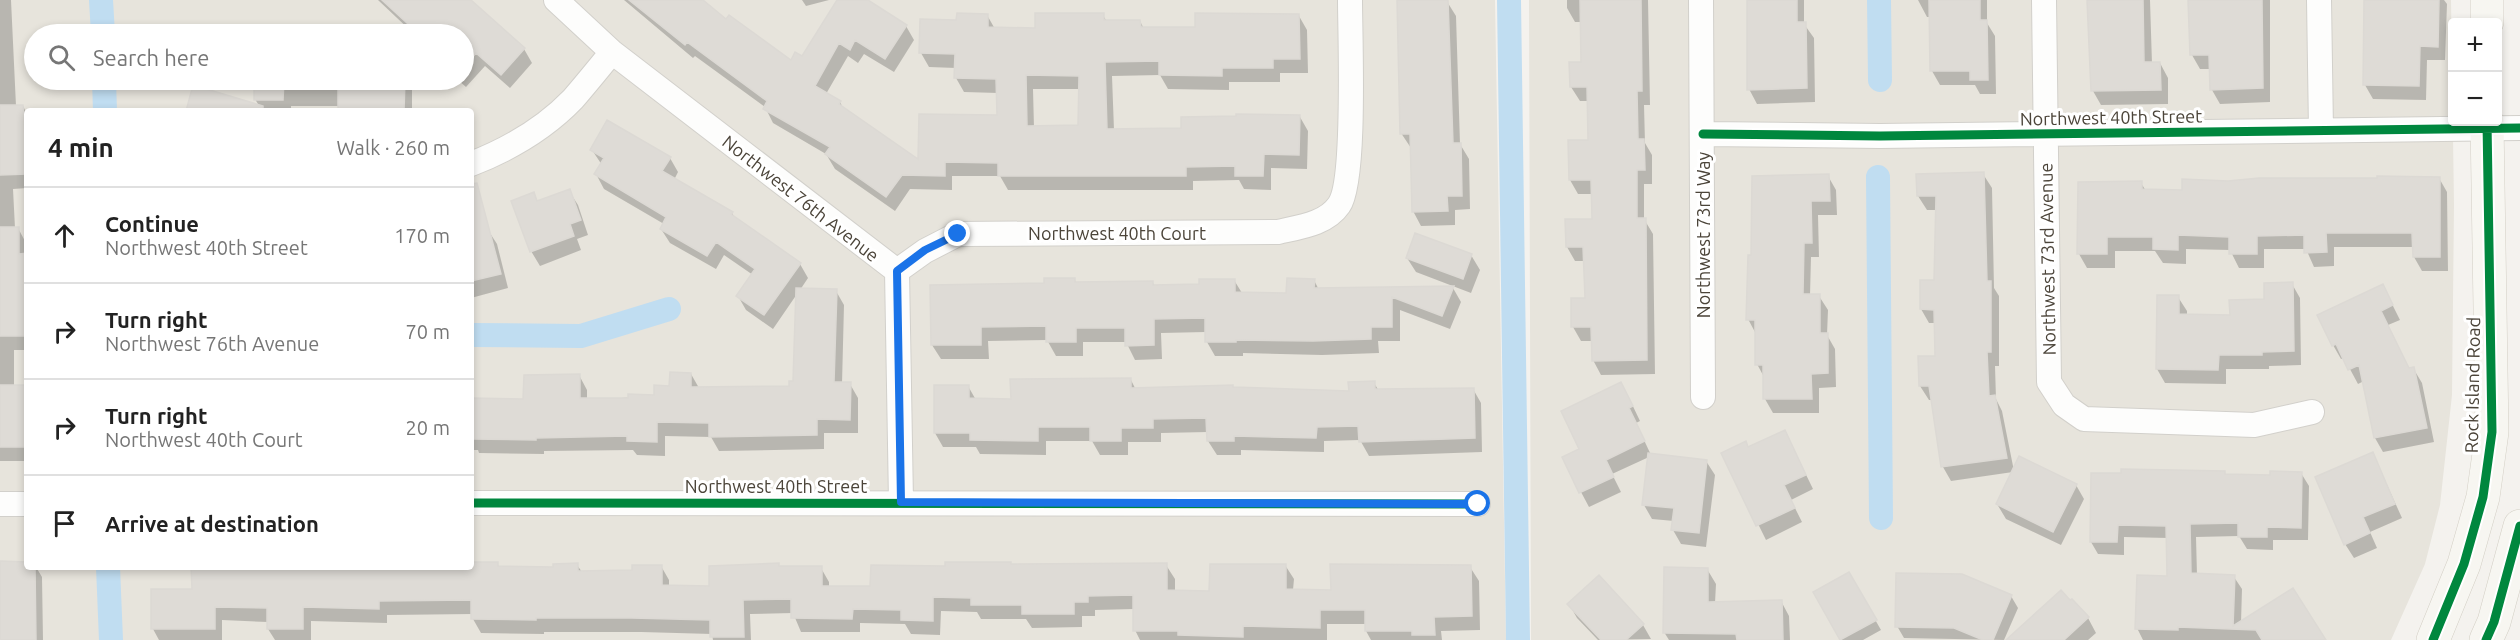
<!DOCTYPE html>
<html lang="en">
<head>
<meta charset="utf-8">
<style>
	body { margin:0; font-family:Ubuntu,sans-serif; background:#f2f2f2; color:#222 }
	.controls { position:absolute; right:18px; top:18px; display:grid; overflow:hidden; border-radius:6px; box-shadow:0 3px 9px #0003 }
	.controls button { width:54px; height:54px; display:grid; place-items:center; padding:0; border:0; border-bottom:2px solid #e0e0e0; background:#fff; color:#222; font:30px sans-serif }
	.stop { position:absolute; width:18px; height:18px; margin:-14px; border:4px solid #1a73e8; border-radius:50%; background:#fff }
	.stop.end { background:#1a73e8; border-color:#fff; box-shadow:0 2px 6px #0008 }
	.list { margin:0; padding:0; list-style:none }
	h2 { display:flex; justify-content:space-between; align-items:center; height:78px; margin:0; padding:0 24px; font-size:26px }
	h2 small { font-size:20px; font-weight:400; color:#767676 }
	.list li { display:grid; grid-template-columns:39px 1fr auto; gap:18px; align-items:center; box-sizing:border-box; height:96px; padding:0 24px; border-top:2px solid #e0e0e0 }
	.list b { display:block; font-size:22px; white-space:nowrap }
	.list p { margin:0; font-size:20px; white-space:nowrap; color:#767676 }
	.list em { font-size:20px; font-style:normal; color:#767676 }
	.icon { flex:none; width:33px; height:33px; fill:none; stroke:currentColor; stroke-width:2; stroke-linecap:round; stroke-linejoin:round }
	.map { position:relative; flex:none; width:2520px; height:640px; overflow:hidden }
	.search { position:absolute; background:#fff; box-shadow:0 3px 9px #0003; left:24px; top:24px; width:450px; height:66px; display:flex; align-items:center; gap:15px; box-sizing:border-box; padding:0 21px; border-radius:33px; color:#767676; font-size:22px }
	.panel { position:absolute; background:#fff; box-shadow:0 3px 9px #0003; left:24px; top:108px; width:450px; height:462px; border-radius:6px }
	.map>svg:first-child { display:block }
	.residential { fill:#e7e4dc; fill-rule:evenodd }
	.shadow { fill:#0003; fill-rule:evenodd }
	.lines { fill:none; stroke-linecap:round; stroke-linejoin:round }
	.canal { stroke:#c0ddf1; stroke-width:24 }
	.building { fill:#dedbd6; stroke:#dcd9d4; stroke-width:1.5; fill-rule:evenodd }
	.street-casing { stroke:#d2d0cb; stroke-width:26 }
	.secondary-casing { stroke:#d3cfc5; stroke-width:34 }
	.street { stroke:#fdfdfc; stroke-width:24 }
	.secondary { stroke:#f7f6f1; stroke-width:33 }
	.cycleway-casing { stroke:#fff; stroke-width:13 }
	.cycleway { stroke:#00873e; stroke-width:9 }
	.route { stroke:#1a73e8; stroke-width:8 }
	.labels { text-anchor:middle; dominant-baseline:central; stroke-width:6; stroke-linejoin:round; paint-order:stroke }
	.street-label { font-size:18px; fill:#4b4439; stroke:#fff }
</style>
</head>
<body>
<div class="map">
<svg width="2520" height="640" viewBox="0 0 2520 640">
	<rect width="100%" height="100%" fill="#f4f2ee"/>
	<path class="residential" d="M0 0H1495L1506 640H0ZM34 34H464V80H34ZM27 111H471V567H27Z
		M1529 0H2451L2454 205 2452 395 2440 505 2425 564 2391 640H1531Z"/>
	<path class="shadow" d="M0 0H11L16 106H23L27 114V188L13 189 15 228H18L26 243 27 255V350H14V387H27V461H0Z
		M378 0H470L524 49 532 63 510 88 485 66 466 87 458 80H464V34H414Z
		M624 0H701L727 21 791 62 802 58 839 0H865L906 26 914 40 894 72 864 54 858 63 848 56 826 94 840 102 844 110 919 162 998 116V93L964 92 956 78V68L929 67 921 53 958 21 987 15 995 29 1036 30 1103 15 1107 22 1140 21 1144 29H1197L1299 16 1307 30 1308 73H1280V82H1229V90L1168 89 1160 75 1112 76 1114 130H1182L1300 117 1308 131 1307 169 1271 168V190L1244 189 1239 180 1193 181V190H1008L1000 176H952V190L910 189 895 211 835 169 826 154 773 123 765 107 695 56 693 58ZM1033 89H1081L1080 126 1034 128Z
		M802 0H829L806 6Z
		M1398 0H1446L1456 16 1460 144 1469 159 1470 209 1455 210V225L1421 226 1413 211 1411 148 1401 133Z
		M1567 0H1648L1650 105H1644L1645 143 1652 155V184H1644V219L1653 234 1655 374 1601 375 1593 360V341H1581L1573 327 1586 299 1585 261H1575L1567 247 1566 221 1593 220V194H1578L1570 180V142H1590L1589 101H1580L1571 87 1582 63V22H1575L1567 8Z
		M1748 0H1804V24L1814 38 1815 102 1757 104 1749 89Z
		M1918 0H1987V23L1995 36 1996 94H1980L1975 85H1940L1932 71 1931 17H1927Z
		M2089 0H2150L2152 64 2160 63 2168 78V104L2101 105 2093 91Z
		M2190 0H2270V102L2220 104 2212 90 2211 69H2200L2192 55Z
		M2364 0H2444L2447 4 2445 60H2427L2426 100 2373 99 2365 85Z
		M256 80H410L412 84V111H339V106H291V111H262L255 99Z
		M431 80H451L442 90Z
		M592 150 670 158 678 172 674 180 732 213 735 218 800 264 808 278 800 290 836 291 844 305 842 384H850L858 398V433H824V449L719 451 711 437 665 436V456L637 455 633 450 544 451V454L479 453 478 450H471V399L524 400 579 375 587 390V400L655 396 691 374 699 388 790 387 795 383 797 294 773 329 746 310 738 296 753 275 724 255 716 269 670 243 661 229 664 224 604 189 596 174 602 165Z
		M1983 174 1992 188 1994 288 1999 296V366H1995L1996 399 2002 411 2014 471 2076 485 2084 499 2061 545 2006 519 1997 504 2013 472 1951 481 1943 467 1933 400H1929L1920 386 1937 357 1936 323H1929L1921 309 1936 282 1937 210H1927L1918 196Z
		M1828 176 1836 190 1837 215H1818L1819 257H1811L1810 296H1819L1828 310 1827 335 1835 349 1836 387 1819 388V413H1773L1765 399 1764 377 1757 364 1756 334 1748 319 1750 257Z
		M2439 178 2447 192 2448 271H2422L2414 257V247H2334V266L2314 267 2306 249H2264V268H2239L2230 250 2186 249V264L2163 263 2155 251H2115V268H2087L2079 254 2141 183 2146 191 2183 192 2228 182Z
		M569 191 578 205 588 235 577 239 581 250 540 266 531 251 534 194 538 203Z
		M488 230 497 244 508 288 471 298V234Z
		M1471 255 1480 270 1471 293 1416 272 1407 258Z
		M1074 279 1077 284 1152 282 1155 286H1201L1234 280 1242 293 1288 294 1314 280 1319 290 1453 288 1461 302 1450 329 1400 310V341H1378L1379 353 1322 355 1243 353V356H1215L1207 342 1206 332 1161 333 1162 359 1135 360 1126 342H1083V356H1056L1047 340 988 341 989 359H941L932 345 1046 284Z
		M2292 284 2300 298 2301 365 2269 366V369H2226V384L2165 383 2157 369 2178 297 2187 311V316H2231L2266 301Z
		M2390 300 2400 320 2388 325 2409 369 2413 368 2422 383 2434 442 2383 452 2375 438 2364 381 2358 384 2344 358 2341 359 2333 345Z
		M1131 380 1136 390 1233 389 1350 393 1374 383 1379 391 1473 389 1481 403 1482 452 1369 456 1360 440 1324 441V452L1241 450V455H1217L1208 441V432L1161 433V442H1128V455H1100L1092 441H1046V455L980 454 976 447H943L935 433 968 386 976 400H1012Z
		M1629 398 1640 421 1636 423 1651 455 1706 461 1715 475 1706 547 1681 544 1673 530 1674 521 1652 519 1644 505 1649 457 1612 474 1621 492 1589 507 1581 492 1564 458 1581 450Z
		M1792 446 1813 489 1791 500 1802 522 1766 540 1723 453Z
		M2373 454 2402 518 2370 532 2377 548 2354 558 2345 544Z
		M2301 473 2309 486 2308 540H2273V550L2247 549 2239 536 2196 537 2197 575 2234 577 2242 589 2241 623 2325 640H2143L2137 628 2168 577V538L2124 537V555L2098 554 2091 542 2092 475 2271 477Z
		M0 563H27V567H36L42 577 43 640H0Z
		M471 563 497 564 500 568 554 569 577 565 582 572H634L661 566 669 580V587H711L779 568H821L829 582V587L871 588 1011 566 1166 565 1175 579V591L1210 592 1285 565 1294 579 1293 590 1332 591 1470 567 1479 581 1480 630 1441 631 1442 640H1371L1366 631V624H1327V640H1140L1135 630 1134 609 1095 610V616H1082V627L1032 628 1026 619H981L977 612 941 611 940 635 911 634 905 624 860 623V632H801L793 613 750 614 751 640H713L712 634 641 632H544V634L481 633 473 619V614L387 615V623L311 621V640H275L268 629V622L222 620V640H159L153 629 193 590V567H471Z
		M1707 569 1716 584 1715 603 1781 601 1789 616 1790 640H1669L1664 632Z
		M1849 574 1881 630 1863 640H1842L1815 593Z
		M2011 596 2018 608 2004 640 1904 638 1897 626Z
		M2072 601 2088 618 2096 633 2088 640H2008Z
		M1569 604 1643 625 1651 639 1598 640 1577 618Z"/>
	<g class="lines">
		<path class="canal" d="M101 0 103 34
			M1509 0 1518 640
			M1879 0 1880 80
			M104 80 105 111
			M1878 177 1881 518
			M471 335 581 336 669 309
			M108 567 111 640"/>
	</g>
	<path class="building" d="M382 0H471L525 48 501 75 476 53 464 67V34H419Z
		M629 0H703L726 19 729 15 791 60 795 52 802 56 837 0H868L907 25 885 59 855 40 850 50 839 43 815 86 841 101 839 104 918 159 919 114 997 115 996 79 954 78 955 54 919 53 920 19 956 20 957 13 988 14V27L1035 28V13H1104V20H1140L1141 27H1195V13L1299 14 1300 59H1273V68H1222V76L1159 75V61L1105 62 1107 129 1181 128V117L1236 116V114L1300 115 1299 155 1264 154 1263 176H1235V166L1186 167V176H998V163L945 162V176L902 175 886 197 825 154 830 147 763 109 767 101 687 42 685 45ZM1026 75 1079 76 1078 125 1027 126Z
		M1397 0H1448L1453 143H1461L1462 196H1447L1448 211 1412 212 1410 134H1400Z
		M1580 0H1641L1642 91H1637L1638 139H1644L1645 170H1637V218H1646L1647 360 1592 361 1591 327H1571V298H1585L1583 247H1566L1565 219H1592L1591 180H1569L1568 140H1588L1587 87H1570L1569 62H1581Z
		M1747 0H1797V22H1806L1807 88 1747 90Z
		M1929 0H1980V20H1987L1988 80H1970V71H1930Z
		M2087 0H2143L2144 62H2160L2161 90 2091 91Z
		M2188 0H2262L2263 88 2210 90 2209 55H2190Z
		M2364 0H2439L2438 47 2420 46 2419 86 2363 85Z
		M254 80H284L283 100H254Z
		M338 80H405L404 111H338Z
		M193 85 263 106V111H186Z
		M0 105H23L27 174 0 175Z
		M607 120 671 157 662 171 733 212 731 214 801 263 764 315 736 296 755 269 716 242 707 256 660 229 666 217 594 174 604 158 590 150Z
		M1984 172 1987 281H1991V352H1987L1989 396 1995 395 2007 458 1941 467 1929 386H1919L1918 356H1935L1934 310 1920 309V280H1934L1936 196H1917L1916 174Z
		M1829 174 1830 201H1811L1812 243H1804L1803 294H1820V333H1828V373L1811 374 1812 399H1763V365H1755V320H1746L1748 255H1751L1752 176Z
		M2377 176 2440 177V257H2413L2412 233H2326L2327 252 2304 253V235L2257 236V254H2229V237L2178 235V250L2153 249V237H2107V254H2077L2078 182 2142 181V189L2182 190V179L2228 181 2259 178H2377Z
		M477 183 501 274 471 281V184Z
		M570 189 581 220 570 224 574 236 530 252 511 201 534 192 537 201Z
		M0 227H19V254L27 253V336H0Z
		M1415 233 1472 254 1463 279 1406 258Z
		M1044 278H1075V282L1153 281V285L1199 284V279H1235V292L1286 293 1287 278 1315 279 1314 288 1454 286 1442 316 1392 297V327H1371V339L1313 341 1236 340V342H1205V318L1154 319V345L1125 346V328H1076V342H1046V326L981 327V345H931L930 285 1044 283Z
		M2293 282 2294 351 2262 352V355H2219L2218 370 2156 369 2157 295H2179V314L2230 315 2229 300 2264 299V283Z
		M2383 284 2393 305 2381 311 2409 368 2414 367 2427 428 2374 438 2359 365 2348 370 2336 344 2332 346 2317 315Z
		M796 288 837 289 834 382H851L850 420 817 419V435L709 437V423L657 422V442L627 441V436L536 438V440L471 439V398L523 399 524 375 580 374V398H628V394L654 395V385L669 386 670 372 691 373V387L789 386V381H793Z
		M1131 378V388L1233 385V387L1349 391 1348 382 1375 381V389L1474 388 1475 438 1359 442 1358 426 1317 427 1316 438 1234 436V441H1207L1206 418 1153 419V428H1121V441H1090V427H1038V441L970 440V433H934V385H969V398L1011 399 1010 379Z
		M1621 382 1633 406 1629 408 1645 441 1606 460 1614 477 1579 493 1562 457 1579 449 1561 411Z
		M0 385H27V447H0Z
		M1785 430 1806 475 1784 485 1795 508 1756 526 1721 453 1746 441 1748 447Z
		M2373 452 2395 504 2363 517 2370 533 2344 545 2315 477Z
		M1648 453 1707 460 1699 533 1671 530 1674 508 1642 505Z
		M2019 456 2077 484 2053 532 1996 504Z
		M2121 469 2225 471V474L2270 475V471L2302 472 2301 528 2267 527V537H2238V523L2190 524 2191 573 2235 575 2233 626 2293 588 2326 640H2262L2256 630 2178 627V630L2135 629 2137 575 2167 576 2166 526 2118 525 2117 542H2090L2091 473H2121Z
		M0 561 27 562V567H35L36 640H0Z
		M472 562H498V566L553 567V564L578 563V571L632 570V565H662V585L709 586V566L779 563V566H822V586H870L871 565 945 566V562H1011V564L1167 563V590L1209 591 1210 564H1286V589L1331 590 1330 564 1471 565 1472 616 1434 617 1435 635H1412V631H1365V610H1320V628L1243 626V637L1178 635V631H1133V595L1088 596V602H1074V614H1022V605H971V598L933 597V621L901 620V610L853 609 852 619 791 618V599L743 600 744 637H710V620L632 618H536V620L471 619V600L379 601V609L303 607V629H267V608L215 607V629H151V589H192L191 567H472Z
		M1664 567 1708 568V602L1782 600 1783 640H1737L1736 634 1663 633Z
		M1849 572 1877 620 1840 640 1813 592Z
		M1896 573 1962 574 2012 595 1993 640H1983L1954 628 1895 627Z
		M1599 575 1644 624 1626 640H1601L1567 604Z
		M2061 590 2070 600 2072 599 2089 617 2064 640H2006Z"/>
	<g class="lines">
		<defs>
			<path id="street" d="M556 0 612 52 897 271
				M1701 0 1703 397
				M2044 0 2049 382 2064 405 2084 419 2254 425 2312 412
				M2319 0 2321 130
				M1703 134 1880 136 2520 128
				M471 164C507 150 545 128 573 99 586 84 599 68 612 52
				M897 271 925 251 958 234 1278 232C1300 227 1326 224 1339 205 1356 181 1350 37 1350 0
				M897 271 901 502
				M471 503 1478 504
				M0 504H27"/>
			<path id="secondary" d="M2487 22V0
				M2433 640 2464 564 2483 497 2492 432 2487 122
				M2486 640 2494 622 2520 526"/>
		</defs>
		<use href="#street" class="street-casing"/>
		<use href="#secondary" class="secondary-casing"/>
		<use href="#street" class="street"/>
		<use href="#secondary" class="secondary"/>
		<defs>
			<path id="cycleway" d="M1703 134 1880 136 2520 128
				M471 503 1478 504
				M2433 640 2464 564 2483 497 2492 432 2487 122
				M2486 640 2494 622 2520 526"/>
		</defs>
		<use href="#cycleway" class="cycleway-casing"/>
		<use href="#cycleway" class="cycleway"/>
	</g>
	<g class="lines">
		<path class="route" d="M958 234 925 250 897 271 901 502 1478 504"/>
	</g>
	<g class="labels">
		<g class="street-label">
			<text transform="translate(2111 117) rotate(-1)">Northwest 40th Street</text>
			<text transform="translate(801 198) rotate(38)">Northwest 76th Avenue</text>
			<text x="1117" y="233">Northwest 40th Court</text>
			<text transform="translate(1703 235) rotate(-90)">Northwest 73rd Way</text>
			<text transform="translate(2047 259) rotate(-91)">Northwest 73rd Avenue</text>
			<text transform="translate(2472 385) rotate(-89)">Rock Island Road</text>
			<text x="776" y="486">Northwest 40th Street</text>
		</g>
	</g>
</svg>
<div class="controls">
<button>+</button>
<button>−</button>
</div>
<div class="stop" style="left:1478px;top:504px"></div>
<div class="stop end" style="left:958px;top:234px"></div>
<div class="search"><svg class="icon" aria-label="search" viewBox="0 0 24 24"><circle cx="10" cy="10" r="6"/><path d="M15 15l6 6"/></svg>Search here</div>
<section class="panel">
<h2>4 min<small>Walk · 260 m</small></h2>
<ul class="list">
<li><svg class="icon" aria-label="ahead" viewBox="0 0 24 24"><path d="M12 20V5M6 11l6-6 6 6"/></svg><div><b>Continue</b><p>Northwest 40th Street</p></div><em>170 m</em></li>
<li><svg class="icon" aria-label="right" viewBox="0 0 24 24"><path d="M7 20v-9h11M14 6l5 5-5 5"/></svg><div><b>Turn right</b><p>Northwest 76th Avenue</p></div><em>70 m</em></li>
<li><svg class="icon" aria-label="right" viewBox="0 0 24 24"><path d="M7 20v-9h11M14 6l5 5-5 5"/></svg><div><b>Turn right</b><p>Northwest 40th Court</p></div><em>20 m</em></li>
<li><svg class="icon" aria-label="arrive" viewBox="0 0 24 24"><path d="M6 21V4h12l-3 4 3 4H6"/></svg><div><b>Arrive at destination</b></div></li>
</ul>
</section>
</div>
</body>
</html>
